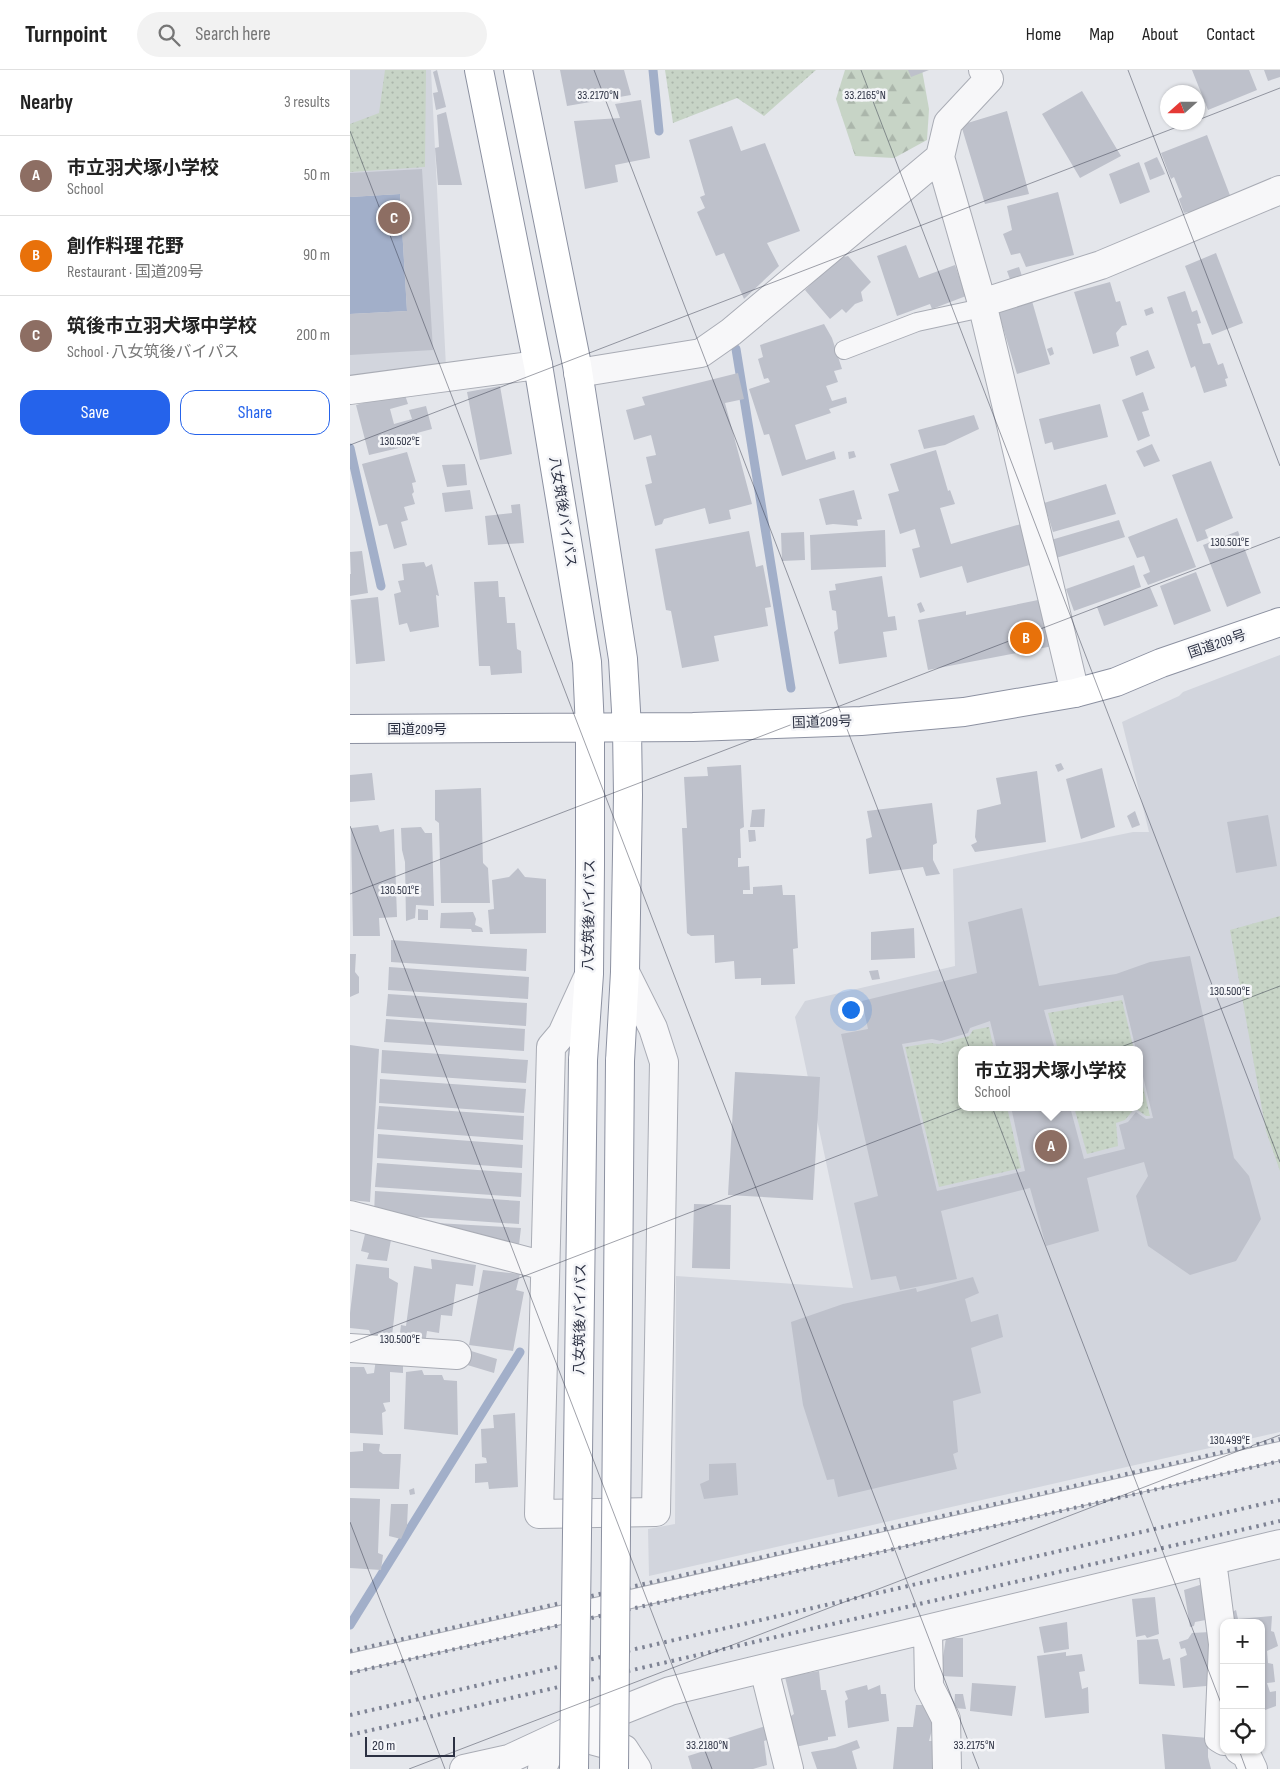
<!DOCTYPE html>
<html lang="en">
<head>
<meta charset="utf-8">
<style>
	body { margin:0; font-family:"Sofia Sans Condensed","Noto Sans JP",sans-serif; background:#f2f2f2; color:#222 }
	.controls { position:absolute; right:15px; bottom:15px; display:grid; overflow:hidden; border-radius:10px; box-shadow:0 1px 4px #0004 }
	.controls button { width:45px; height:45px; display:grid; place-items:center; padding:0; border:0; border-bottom:1px solid #e0e0e0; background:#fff; color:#222; font:25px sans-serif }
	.compass { position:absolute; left:810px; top:15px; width:45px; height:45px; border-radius:50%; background:#fff; box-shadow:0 1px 4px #0004; rotate:249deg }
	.scale { position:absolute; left:15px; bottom:12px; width:90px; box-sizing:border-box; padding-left:5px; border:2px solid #2c3143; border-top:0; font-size:14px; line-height:18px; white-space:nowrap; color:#2c3143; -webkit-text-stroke:4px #f4f5f8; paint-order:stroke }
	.you { position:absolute; left:500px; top:939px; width:18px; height:18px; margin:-12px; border:4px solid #fff; border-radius:50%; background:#1a73e8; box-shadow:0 0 0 8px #1a73e833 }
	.badge { display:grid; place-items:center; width:32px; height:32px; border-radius:50%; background:#2563eb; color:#fff; font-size:16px; font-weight:700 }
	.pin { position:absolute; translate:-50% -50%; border:2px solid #fff; box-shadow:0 1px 5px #0006 }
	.popup { position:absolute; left:608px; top:976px; width:185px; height:65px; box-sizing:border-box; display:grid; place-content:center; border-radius:10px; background:#fff; filter:drop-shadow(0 1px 4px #0005); font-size:16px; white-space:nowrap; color:#767676 }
	.popup b { font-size:19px; color:#222 }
	.popup::after { content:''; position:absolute; left:50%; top:100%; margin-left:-10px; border:10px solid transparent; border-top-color:#fff }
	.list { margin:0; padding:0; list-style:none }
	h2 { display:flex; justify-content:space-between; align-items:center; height:65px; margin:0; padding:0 20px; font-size:21px }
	h2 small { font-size:16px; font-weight:400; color:#767676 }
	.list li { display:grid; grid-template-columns:32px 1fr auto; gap:15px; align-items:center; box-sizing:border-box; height:80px; padding:0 20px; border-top:1px solid #e0e0e0 }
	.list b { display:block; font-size:19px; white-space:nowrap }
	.list p { margin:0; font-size:16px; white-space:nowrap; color:#767676 }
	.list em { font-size:16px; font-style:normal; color:#767676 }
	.actions { display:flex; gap:10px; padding:15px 20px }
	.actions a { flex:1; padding:11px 0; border:1px solid #2563eb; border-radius:15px; text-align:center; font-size:18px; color:#2563eb }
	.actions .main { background:#2563eb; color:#fff }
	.icon { flex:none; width:28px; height:28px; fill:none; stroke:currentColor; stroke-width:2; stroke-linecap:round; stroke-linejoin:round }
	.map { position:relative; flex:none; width:930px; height:1699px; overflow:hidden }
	header { display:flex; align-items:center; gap:30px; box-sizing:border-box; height:70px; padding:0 25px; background:#fff; border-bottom:1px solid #e0e0e0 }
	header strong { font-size:24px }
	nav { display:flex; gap:28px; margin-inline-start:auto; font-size:18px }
	.search { width:350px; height:45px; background:#f2f2f2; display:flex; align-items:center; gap:12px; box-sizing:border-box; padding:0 18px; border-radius:28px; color:#767676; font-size:19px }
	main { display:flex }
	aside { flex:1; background:#fff }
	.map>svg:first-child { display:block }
	.built { fill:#d2d5dd; fill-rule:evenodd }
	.green { fill:url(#green-dots) }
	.forest { fill:url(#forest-firs) }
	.water { fill:#a2afc9 }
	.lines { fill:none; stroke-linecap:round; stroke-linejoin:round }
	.stream { stroke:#a2afc9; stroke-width:9 }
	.building { fill:#bec1cb; fill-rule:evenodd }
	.service-casing { stroke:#a9acb5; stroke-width:20 }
	.minor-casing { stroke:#a9acb5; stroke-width:30 }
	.trunk-casing { stroke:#8c91a1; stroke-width:30 }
	.service { stroke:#f7f7f9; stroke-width:18 }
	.minor { stroke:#f7f7f9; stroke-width:28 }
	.trunk { stroke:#fff; stroke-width:28 }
	.rail { stroke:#7e8394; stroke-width:4; stroke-dasharray:2.5 5; stroke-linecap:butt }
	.trunk-bridge-casing { stroke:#8c91a1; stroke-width:30; stroke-linecap:butt }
	.trunk-bridge { stroke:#fff; stroke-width:28 }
	.ticks { fill:none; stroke:#2c3143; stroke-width:1; stroke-opacity:0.45 }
	.labels { text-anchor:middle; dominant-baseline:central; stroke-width:5; stroke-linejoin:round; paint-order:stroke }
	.street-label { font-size:14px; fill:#2c3143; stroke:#f4f5f8 }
	.ticks-label { font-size:12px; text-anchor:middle; fill:#2c3143; stroke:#f4f5f8; stroke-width:5; stroke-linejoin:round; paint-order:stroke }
</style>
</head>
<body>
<header>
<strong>Turnpoint</strong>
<div class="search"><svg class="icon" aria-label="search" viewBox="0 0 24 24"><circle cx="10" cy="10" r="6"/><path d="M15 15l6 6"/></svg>Search here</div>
<nav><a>Home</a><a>Map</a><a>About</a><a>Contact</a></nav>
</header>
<main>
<aside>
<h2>Nearby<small>3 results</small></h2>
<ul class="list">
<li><span class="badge" style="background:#8d6e63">A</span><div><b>市立羽犬塚小学校</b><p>School</p></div><em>50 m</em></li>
<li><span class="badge" style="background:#e8710a">B</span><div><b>創作料理 花野</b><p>Restaurant · 国道209号</p></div><em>90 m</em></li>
<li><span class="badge" style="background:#8d6e63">C</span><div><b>筑後市立羽犬塚中学校</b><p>School · 八女筑後バイパス</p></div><em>200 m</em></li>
</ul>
<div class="actions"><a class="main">Save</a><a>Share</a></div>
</aside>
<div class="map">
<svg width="930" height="1699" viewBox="0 0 930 1699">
	<defs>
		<pattern id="green-dots" width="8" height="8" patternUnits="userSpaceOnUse" patternTransform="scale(1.25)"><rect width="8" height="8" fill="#c7d4c6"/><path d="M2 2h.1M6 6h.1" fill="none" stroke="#abb6ab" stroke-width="1.8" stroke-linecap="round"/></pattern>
		<pattern id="forest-firs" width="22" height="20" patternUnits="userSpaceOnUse" patternTransform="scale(1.25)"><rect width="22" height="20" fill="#c7d4c6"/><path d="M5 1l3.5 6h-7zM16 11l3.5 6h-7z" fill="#abb6ab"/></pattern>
	</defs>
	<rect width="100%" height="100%" fill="#e4e6eb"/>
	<path class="built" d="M0 0H81L96 297 0 309Z
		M930 585V1362L299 1506 298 1459 325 1454 326 1206 503 1218 445 947 455 931 605 896 603 799 783 762H799L772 652 829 626 833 622ZM612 980H790V1037H612Z"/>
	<path class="green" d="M35 0H76L75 97 0 102V54L29 43Z
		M315 0H466L414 46 387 28 323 53Z
		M930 846V1101L916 1061 880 860Z
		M772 930 784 980H708L698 943Z
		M639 957 644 980H612V1037H657L671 1098 589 1117 555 977 580 973 589 974 619 966 623 960Z
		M790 1004 800 1046H796L785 1038 775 1050 766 1053 768 1076 737 1084 724 1037H790Z"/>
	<path class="forest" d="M495 0H572L579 39 577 70 544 88 505 86 486 29Z"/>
	<path class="water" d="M50 124 57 241 0 244V127Z"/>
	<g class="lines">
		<path class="stream" d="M303 0 309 61
			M386 279 441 618
			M0 378 31 516
			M0 1555 170 1282"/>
	</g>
	<path class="building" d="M87 0 96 37 86 40 83 23 88 22 83 2Z
		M210 0H274L281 25 217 36Z
		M558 0H579L561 7Z
		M842 0H899L907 20 858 40Z
		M914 0H930V7L918 11Z
		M732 21 771 86 730 108 692 44Z
		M291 30 300 88 265 95 268 112 235 119 224 51 270 48 265 34Z
		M657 41 679 124 635 134 611 55Z
		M96 42 112 115H88L85 78 89 77 87 45Z
		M382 56 391 81 415 73 450 161 417 173 429 196 394 229 374 183 366 186 347 142 355 138 350 127 355 125 339 70Z
		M857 65 881 128 840 144 839 142 834 143 829 129 832 127 824 107 821 109 811 83Z
		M807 87 815 104 800 110 794 93Z
		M789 92 800 122 770 134 759 104Z
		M72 99 83 280 0 285V244L57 241 50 124 0 127V103Z
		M708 122 724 185 676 197 670 183 661 185 653 164 662 160 657 136Z
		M556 175 569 208 605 195 616 226 582 239 580 234 547 246 527 186Z
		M866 183 893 253 862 265 835 196Z
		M498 186 521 212 511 222 513 231 505 234 496 243 492 239 480 249 455 220 489 188Z
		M669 197 672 206 661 212 657 201Z
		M760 212 766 232 770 231 777 255 772 256 766 263 769 276 743 284 724 222Z
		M835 221 842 242 847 240 851 253 847 254 853 274 860 273 868 295 873 293 878 308 875 309 877 316 854 323 845 296 841 298 817 227Z
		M682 231 700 294 667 304 648 241Z
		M802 237 804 243 796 246 794 240Z
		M474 254 482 268 492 299 484 301 488 312 476 316 482 331 496 327 497 333 479 339 481 343 445 355 456 390 484 381 486 389 432 406 419 364 414 365 399 319 420 312 418 308 414 309 408 289 413 287 410 275Z
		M702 277 704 284 700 286 697 279Z
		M798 280 805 298 786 306 780 287Z
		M388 303 394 329 375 333 402 434 379 440 381 449 359 454 355 438 314 449 312 454 305 456 295 415 302 413 296 387 306 385 301 365 284 370 276 340 295 335 292 327Z
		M150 316 162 384 130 390 117 322Z
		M54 322 58 334 40 339 44 354 62 349 59 340 76 336 82 359 67 363 68 368 56 372 57 376 19 385 6 335Z
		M793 322 799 340 792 342 800 366 788 371 772 330Z
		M750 334 758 367 704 380 702 372 695 374 689 349Z
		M624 345 629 359 595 375 574 379 568 360Z
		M802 374 810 391 794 397 786 381Z
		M586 380 598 421 600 420 605 434 590 438 601 474 671 454 683 494 617 513 612 496 570 508 562 479 570 477 565 459 550 464 538 424 549 421 540 394Z
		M504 381 506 387 499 389 498 382Z
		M57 382 66 412 62 413 64 422 62 424 65 434 54 437 58 450 51 452 57 475 44 479 37 454 29 456 12 394Z
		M861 391 883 448 855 460 858 468 847 472 822 405Z
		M115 394 117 415 97 417 92 395Z
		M756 414 766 444 703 462 694 433Z
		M120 420 123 439 95 442 92 423Z
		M504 420 512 449 507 450 508 456 483 454 476 455 469 429Z
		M170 434 174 473 138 475 135 446 162 443 161 435Z
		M827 448 846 497 798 515 793 505 800 502 794 486 787 488 778 467Z
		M769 450 775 467 706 488 701 470Z
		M535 460 536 497 461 500 460 465Z
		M399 461 406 497 413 495 421 537 415 538 418 556 364 566 369 591 332 598 321 541 316 540 305 479Z
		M888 461 911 523 877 537 853 475Z
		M454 462 455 490 432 491 431 463Z
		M12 481 18 523 0 526V504H1L0 482Z
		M74 492 76 497 82 494 89 526 86 525 89 557 60 562 57 553 49 555 44 524 51 522 48 511 54 510 52 494Z
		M784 495 791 517 724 541 716 519Z
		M846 502 861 541 824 555 810 516Z
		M532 506 538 547 545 546 547 560 533 562 537 587 489 594 484 562 488 559 486 541 482 540 479 521 486 520 485 514Z
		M148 511 149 527H155L157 553H165L167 579 171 581 172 603 141 605 140 596H129L124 512Z
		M800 517 808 536 754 556 747 537Z
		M28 527 35 591 6 594 1 530Z
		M693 529 703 576 578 600 568 550 616 541V545Z
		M571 532 575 541 570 543 567 534Z
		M711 693 714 699 708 702 705 695Z
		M391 695 394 757 390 759 391 788H388V797L399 796 400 820H393V824H403V817L432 815 433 825H445L448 878 443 879 445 914 411 915V908L385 909 384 891 365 893 364 865 341 866 337 863 332 758H337L334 707 358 706 357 697Z
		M752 698 765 757 731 769 716 709Z
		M687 701 696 772 625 782 621 775 627 772 625 767 627 740 651 734 646 708Z
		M22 703 25 730 0 732V705Z
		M131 718 133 793 138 798 140 833H91L89 753 85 750V720Z
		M582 733 587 773 583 775V790L590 804 576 806 573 797 519 804 516 769 522 767 517 741Z
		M415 739 414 757H400L402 740Z
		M785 741 790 755 782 758 777 746Z
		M918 745 927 796 886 803 877 752Z
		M28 755 30 762 44 759 47 847 29 848 30 866H3L1 758Z
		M71 757 75 763H82L84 836 66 835 65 848 56 851 55 792 52 780 51 758Z
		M398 760H405L406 771 399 772Z
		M168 798 175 807 196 809V863L140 864 138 840 144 839 142 810 159 807Z
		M672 838 689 916 766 904 800 892 840 886 884 1088 899 1106 911 1149 886 1191 840 1205 798 1176 786 1126 798 1106 794 1092 737 1108 749 1161 696 1176 680 1118 591 1141 607 1209 550 1220 546 1206 521 1210 504 1133 528 1126 491 964 518 959 512 931 627 903 618 852ZM773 925 786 980H790V994L803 1048 796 1049 786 1042 778 1052 769 1055 775 1079 734 1089 720 1037H661L675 1101 587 1121 552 974 582 969 591 971 618 963 620 958 640 951 647 980H705L694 940Z
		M68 839 78 840V850H68Z
		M123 842 126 849 125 855 132 858 133 862H122L121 859 90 858 91 843Z
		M564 858 565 888 521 890V862Z
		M41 870 177 879 176 901 41 892Z
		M0 884H6L5 902 9 907V923L0 927Z
		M39 897 179 907 178 929 38 920Z
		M528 900 530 909 522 910 519 901Z
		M38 924 177 933 176 956 36 946Z
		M36 949 175 959 174 981 34 972Z
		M0 975 29 979 20 1132 0 1130Z
		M32 980 178 990 176 1013 31 1003Z
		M385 1002 470 1007 463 1130 378 1125Z
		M30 1009 176 1019 174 1043 29 1033Z
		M29 1036 174 1046 173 1070 27 1059Z
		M28 1064 173 1075 172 1098 27 1088Z
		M27 1093 172 1103 171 1127 25 1117Z
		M25 1121 170 1131 169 1154 24 1144Z
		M344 1134 381 1135 380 1199 342 1198Z
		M69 1152 171 1158 169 1175 71 1158Z
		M15 1164 41 1170 37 1191 17 1189 19 1183 11 1181Z
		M81 1189 126 1195 123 1216 106 1214 102 1246 91 1245 89 1263 77 1261 75 1274 49 1271 51 1255 56 1256 64 1196 82 1199Z
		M6 1194 39 1198V1208L48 1213 42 1266 21 1265 19 1260 0 1258V1243Z
		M133 1200 170 1204 166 1220 174 1222 163 1281 119 1275Z
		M623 1207 629 1223 615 1229 621 1252 648 1244 653 1267 621 1278 631 1323 603 1331 608 1382 603 1384 607 1399 488 1427 484 1409 477 1410 453 1335 441 1252 493 1234 566 1218 567 1222Z
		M118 1280 147 1289 144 1303 114 1294Z
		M26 1289 53 1290V1303L40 1302V1332L33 1333 36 1341 32 1343 33 1365 0 1363V1297H14L17 1304 24 1303Z
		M72 1300 74 1305H92L94 1310 107 1311 108 1365 54 1359 56 1302Z
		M165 1343 168 1417 139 1419 138 1412 125 1413V1394L137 1393 136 1388 132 1387 131 1359 144 1358 143 1345Z
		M13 1373 30 1374 29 1381 33 1384H51L49 1419 0 1418V1382L13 1381Z
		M386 1393 388 1425 354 1429 350 1414 359 1410V1394Z
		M64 1418 65 1424 60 1425 59 1420Z
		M0 1428 30 1429 28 1483 33 1485 31 1500 0 1498Z
		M41 1434H58L57 1456 51 1469 39 1466Z
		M856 1513 861 1549 845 1552 844 1556 840 1557 834 1520Z
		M805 1527 809 1564 797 1568 795 1565 786 1567 782 1529Z
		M886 1540 888 1549 922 1546 921 1561 924 1562 928 1576 917 1581 918 1593 923 1594 925 1612 917 1613 920 1622 926 1621V1636L915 1640H911V1553H881L880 1543Z
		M717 1552 719 1579 694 1583 689 1557Z
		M860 1562 863 1613 856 1616 833 1618 830 1588 837 1585 835 1578 831 1579 829 1572 838 1569 842 1563Z
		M596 1568H613V1607L590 1606Z
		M808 1569 813 1590 820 1588 825 1616 789 1614 787 1570Z
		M716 1582V1586L732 1584 735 1601 729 1602 732 1619 738 1617 739 1643 695 1648 687 1586Z
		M469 1601 471 1620H476L486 1666 478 1667V1670L445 1677 438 1648 444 1644 435 1607Z
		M622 1613 666 1616 662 1646 620 1641Z
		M517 1615 518 1620 530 1615 531 1624H536L539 1651 498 1658 495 1631 498 1629 495 1621Z
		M605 1624H613L616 1639 604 1638Z
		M566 1635H576L583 1656 579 1671H586L584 1699H543L547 1657H563Z
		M419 1655 423 1668 414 1671 417 1695 403 1699H342L338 1686 354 1681 353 1676Z
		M812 1664 858 1668V1687L861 1699H815Z
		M507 1670 510 1678 502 1681 507 1699H467L461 1682 485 1678Z"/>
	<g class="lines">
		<defs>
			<path id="service" d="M494 280 567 252 632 238
				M0 1593 930 1381"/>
			<path id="minor" d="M633 0 639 9 598 53 590 87 632 233 725 623
				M632 233 751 195 930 120
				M228 303 351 283 381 262 590 87
				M0 320 188 295
				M238 907 212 964 201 977 189 1444 306 1442 314 992 303 958 275 902
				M0 1145 195 1196
				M0 1278 107 1285
				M862 1491 873 1574 869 1668 874 1671
				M578 1559 579 1616 596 1649 597 1699
				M414 1599 439 1699
				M889 1680 896 1684 903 1699
				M114 1699 159 1689 215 1663 320 1621 930 1474
				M192 1699 198 1685 215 1663 274 1679 287 1699"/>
			<path id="trunk" d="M129 0 188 295 237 592 240 659V795L239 904 233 990
				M168 0 227 295 273 589 277 658 278 725 275 902 270 991
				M0 659 343 657 511 651 614 642 725 623 766 612 811 593 930 552"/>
		</defs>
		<use href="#service" class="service-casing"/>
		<use href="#minor" class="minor-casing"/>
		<use href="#trunk" class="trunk-casing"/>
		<use href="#service" class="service"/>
		<use href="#minor" class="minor"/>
		<use href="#trunk" class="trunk"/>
		<path class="rail" d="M0 1581 930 1369
			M0 1603 930 1391
			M0 1645 930 1430
			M0 1665 930 1451"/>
		<defs>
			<path id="trunk-bridge" d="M224 1699 233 990
				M264 1699 270 991"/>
		</defs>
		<use href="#trunk-bridge" class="trunk-bridge-casing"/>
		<use href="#trunk-bridge" class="trunk-bridge"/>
	</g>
	<path class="ticks" d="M244 0 874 1641M511 0 930 1092M778 0 930 396M848 50 930 18M0 61 629 1699M0 375 840 52M0 756 362 1699M0 824 930 467M0 1273 930 916M0 1452 95 1699M889 1680 896 1699M59 1699 930 1365"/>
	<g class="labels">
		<g class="street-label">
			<text transform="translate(213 442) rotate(81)">八女筑後バイパス</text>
			<text transform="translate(867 574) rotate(-19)">国道209号</text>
			<text transform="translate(472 652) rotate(-2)">国道209号</text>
			<text x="67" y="659">国道209号</text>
			<text transform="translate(239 845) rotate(-89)">八女筑後バイパス</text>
			<text transform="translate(230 1249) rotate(-89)">八女筑後バイパス</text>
		</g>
	</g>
	<g class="ticks-label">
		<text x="248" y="29">33.2170°N</text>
		<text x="515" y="29">33.2165°N</text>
		<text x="50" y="375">130.502°E</text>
		<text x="880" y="476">130.501°E</text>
		<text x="50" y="824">130.501°E</text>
		<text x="880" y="925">130.500°E</text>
		<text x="50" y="1273">130.500°E</text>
		<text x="880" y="1374">130.499°E</text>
		<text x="357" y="1679">33.2180°N</text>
		<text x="624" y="1679">33.2175°N</text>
	</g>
</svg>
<div class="controls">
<button>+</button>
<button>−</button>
<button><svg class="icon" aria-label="locate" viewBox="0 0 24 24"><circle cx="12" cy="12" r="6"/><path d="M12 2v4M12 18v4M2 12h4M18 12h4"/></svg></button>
</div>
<svg class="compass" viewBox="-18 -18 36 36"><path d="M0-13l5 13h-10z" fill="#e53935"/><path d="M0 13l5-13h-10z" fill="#767676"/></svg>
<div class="scale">20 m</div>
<div class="you"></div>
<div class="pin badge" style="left:701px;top:1076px;background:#8d6e63">A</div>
<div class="popup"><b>市立羽犬塚小学校</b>School</div>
<div class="pin badge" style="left:676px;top:568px;background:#e8710a">B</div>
<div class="pin badge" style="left:44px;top:148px;background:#8d6e63">C</div>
</div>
</main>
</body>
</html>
